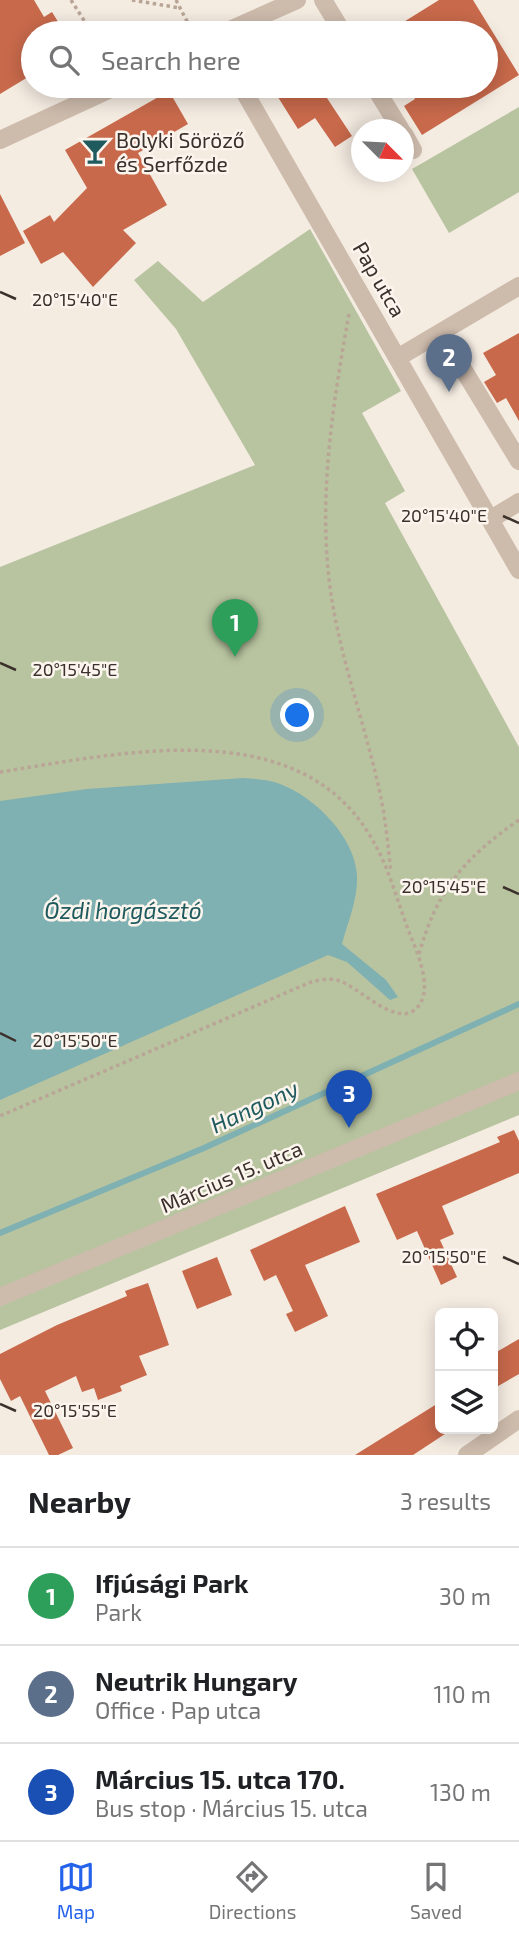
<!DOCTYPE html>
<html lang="en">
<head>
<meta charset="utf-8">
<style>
	body { margin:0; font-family:"Exo 2",sans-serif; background:#f2f2f2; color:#202124 }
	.controls { position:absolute; right:21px; bottom:21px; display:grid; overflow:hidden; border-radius:10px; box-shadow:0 4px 18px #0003 }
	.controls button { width:63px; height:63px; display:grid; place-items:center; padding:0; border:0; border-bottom:2px solid #e0e0e0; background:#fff; color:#202124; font:35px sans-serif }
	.compass { position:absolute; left:351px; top:119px; width:63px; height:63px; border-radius:50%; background:#fff; box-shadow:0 4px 18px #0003; rotate:114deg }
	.you { position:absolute; left:298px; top:716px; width:24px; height:24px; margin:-18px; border:5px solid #fff; border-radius:50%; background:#1a73e8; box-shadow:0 0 0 10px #1a73e833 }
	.badge { display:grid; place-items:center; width:46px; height:46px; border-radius:50%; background:#2563eb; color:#fff; font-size:23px; font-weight:700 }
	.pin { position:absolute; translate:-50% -58px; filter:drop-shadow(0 2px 4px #0008) }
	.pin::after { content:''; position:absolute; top:37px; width:24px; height:21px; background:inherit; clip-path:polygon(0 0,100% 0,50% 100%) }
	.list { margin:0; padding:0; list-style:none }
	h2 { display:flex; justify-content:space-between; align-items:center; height:91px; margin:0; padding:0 28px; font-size:30px }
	h2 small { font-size:23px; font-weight:400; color:#757577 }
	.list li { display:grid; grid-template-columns:46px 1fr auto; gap:21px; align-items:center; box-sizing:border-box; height:98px; padding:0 28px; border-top:2px solid #e0e0e0 }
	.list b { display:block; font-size:26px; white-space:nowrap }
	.list p { margin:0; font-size:23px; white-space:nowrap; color:#757577 }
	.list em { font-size:23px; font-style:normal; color:#757577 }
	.icon { flex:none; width:38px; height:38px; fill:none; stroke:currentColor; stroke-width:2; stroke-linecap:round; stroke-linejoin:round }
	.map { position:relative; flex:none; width:519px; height:1455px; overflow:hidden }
	.search { position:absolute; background:#fff; box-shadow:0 4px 18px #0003; left:21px; right:21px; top:21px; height:77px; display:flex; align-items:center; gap:18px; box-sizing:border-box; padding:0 24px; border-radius:38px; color:#757577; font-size:26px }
	.sheet { height:385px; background:#fff }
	nav { display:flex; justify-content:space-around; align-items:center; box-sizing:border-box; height:98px; border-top:2px solid #e0e0e0; background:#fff; font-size:19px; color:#757577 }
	nav a { display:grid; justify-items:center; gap:4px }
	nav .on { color:#2563eb }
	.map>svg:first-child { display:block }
	.green { fill:#b8c4a0 }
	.water { fill:#7fb0b2 }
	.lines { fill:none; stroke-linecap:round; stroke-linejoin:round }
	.stream { stroke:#7fb0b2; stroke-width:6 }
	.building { fill:#c8694b }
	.path { stroke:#b9a596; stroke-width:3.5; stroke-dasharray:3.5 3.5; stroke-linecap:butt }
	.minor { stroke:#cdbbac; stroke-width:18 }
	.ticks { fill:none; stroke:#3b302b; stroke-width:2.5 }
	.labels { text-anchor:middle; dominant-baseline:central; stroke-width:5; stroke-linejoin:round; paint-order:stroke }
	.poi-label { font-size:21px; fill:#3b302b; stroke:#fbf5ee; text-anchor:start }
	.street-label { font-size:21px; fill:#3b302b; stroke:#fbf5ee }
	.water-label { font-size:23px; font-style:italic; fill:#1f5a5e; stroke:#fbf5ee }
	.ticks-label { font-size:18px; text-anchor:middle; fill:#3b302b; stroke:#fbf5ee; stroke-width:5; stroke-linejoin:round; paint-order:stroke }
</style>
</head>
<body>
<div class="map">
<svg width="519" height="1455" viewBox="0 0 519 1455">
	<rect width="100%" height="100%" fill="#f4ebe1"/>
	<path class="green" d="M519 107V192L449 233 412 169Z
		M310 229 401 391 362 413 405 491 385 503 519 747V1115L0 1330V567L255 465 176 329 134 280 158 261 203 302Z"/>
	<path class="water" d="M243 778C252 779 261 779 270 781 309 790 355 835 357 875 358 900 348 921 342 944L386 980 398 997 390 1000 347 962 328 955 0 1100V801L87 789Z"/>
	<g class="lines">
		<path class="stream" d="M0 1233 204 1148 519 1004"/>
	</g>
	<path class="building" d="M0 0H34L44 17 52 12 65 33H33V74L0 94Z
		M439 0H473L519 75 422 135 404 106 415 99 407 86H486V33H386Z
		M271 86H319L352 136 335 147 315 118 298 129Z
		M169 91 188 124 138 153 167 205 123 230 136 243 93 287 63 252 41 264 23 231 50 215 54 222 87 188 65 150Z
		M0 194 25 243 0 256Z
		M519 333V421L506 398 497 403 484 382 496 375 483 353Z
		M514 1130 519 1141V1173L442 1206 454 1234 440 1240 457 1277 441 1285 417 1231 397 1240 376 1194 500 1142 497 1137Z
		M345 1206 360 1242 305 1265 328 1316 295 1332 286 1314 293 1311 276 1275 264 1281 250 1250Z
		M217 1257 232 1295 197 1309 182 1271Z
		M148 1283 169 1345 139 1356 147 1375 120 1386 122 1391 98 1400 94 1388 82 1392 76 1376 45 1391 73 1448 58 1455H49L20 1396 11 1401 0 1379V1354L57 1325 127 1296 125 1291Z
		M519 1339V1374L493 1389V1354Z
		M440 1402V1429L448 1432 413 1455H355Z"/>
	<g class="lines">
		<path class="path" d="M71 0 92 33
			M132 0 180 8
			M176 0 193 33
			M349 314C334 397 320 484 328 569 335 647 365 721 381 798 386 822 388 847 391 872
			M0 772C117 754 294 712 369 834 389 866 396 898 409 932 417 952 437 995 413 1011 392 1024 358 986 337 980 329 978 319 980 311 982L0 1116
			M419 954C437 890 464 858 519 820"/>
		<path class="minor" d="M323 0 343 33
			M223 33 297 0
			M241 86 519 570
			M374 86 401 130
			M404 134 413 150
			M0 140 117 86
			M441 333 519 461
			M399 357 519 286
			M491 519 519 502
			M0 1297 519 1081
			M467 1455 519 1419"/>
	</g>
	<path class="ticks" d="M0 292 16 299M503 516 519 523M0 663 16 670M503 887 519 894M0 1033 16 1041M503 1257 519 1264M0 1404 16 1411"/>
	<defs>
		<symbol id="bar-bare" viewBox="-9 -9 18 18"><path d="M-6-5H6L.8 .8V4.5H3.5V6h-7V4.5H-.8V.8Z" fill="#1f5a5e" stroke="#fbf5ee" stroke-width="2.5" paint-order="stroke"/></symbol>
	</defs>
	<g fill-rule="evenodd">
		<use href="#bar-bare" x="76" y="132" width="38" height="38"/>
	</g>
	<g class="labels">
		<g class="poi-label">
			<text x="116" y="139">Bolyki Söröző<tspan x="116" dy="24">és Serfőzde</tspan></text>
		</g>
		<g class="street-label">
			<text transform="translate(380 279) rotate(60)">Pap utca</text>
			<text transform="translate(231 1176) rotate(-23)">Március 15. utca</text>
		</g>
		<g class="water-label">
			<text x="123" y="910">Ózdi horgásztó</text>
			<text transform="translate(254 1106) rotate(-25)">Hangony</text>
		</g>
	</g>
	<g class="ticks-label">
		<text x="75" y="306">20°15'40"E</text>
		<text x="444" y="522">20°15'40"E</text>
		<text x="75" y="676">20°15'45"E</text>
		<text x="444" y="893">20°15'45"E</text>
		<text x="75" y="1047">20°15'50"E</text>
		<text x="444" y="1263">20°15'50"E</text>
		<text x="75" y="1417">20°15'55"E</text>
	</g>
</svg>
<div class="controls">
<button><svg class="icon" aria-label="locate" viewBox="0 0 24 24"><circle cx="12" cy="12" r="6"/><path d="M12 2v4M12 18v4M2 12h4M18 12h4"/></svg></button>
<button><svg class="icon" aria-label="layers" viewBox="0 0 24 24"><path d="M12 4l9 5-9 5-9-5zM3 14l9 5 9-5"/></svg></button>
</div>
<svg class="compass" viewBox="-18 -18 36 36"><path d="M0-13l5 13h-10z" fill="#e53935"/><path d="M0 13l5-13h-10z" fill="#757577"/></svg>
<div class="you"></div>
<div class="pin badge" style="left:235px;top:657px;background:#2e9e5b">1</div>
<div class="pin badge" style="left:449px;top:392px;background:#5c6f8a">2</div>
<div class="pin badge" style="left:349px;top:1128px;background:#1a4fb4">3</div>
<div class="search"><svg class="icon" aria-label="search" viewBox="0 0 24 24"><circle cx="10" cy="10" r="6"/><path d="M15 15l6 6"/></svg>Search here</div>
</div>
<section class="sheet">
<h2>Nearby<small>3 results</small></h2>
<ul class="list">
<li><span class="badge" style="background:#2e9e5b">1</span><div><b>Ifjúsági Park</b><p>Park</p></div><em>30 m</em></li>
<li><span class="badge" style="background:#5c6f8a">2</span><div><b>Neutrik Hungary</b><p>Office · Pap utca</p></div><em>110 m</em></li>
<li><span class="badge" style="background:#1a4fb4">3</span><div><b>Március 15. utca 170.</b><p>Bus stop · Március 15. utca</p></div><em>130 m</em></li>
</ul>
</section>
<nav>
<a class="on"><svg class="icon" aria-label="map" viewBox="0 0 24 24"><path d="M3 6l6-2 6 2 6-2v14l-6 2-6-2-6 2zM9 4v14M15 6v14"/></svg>Map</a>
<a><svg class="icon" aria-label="directions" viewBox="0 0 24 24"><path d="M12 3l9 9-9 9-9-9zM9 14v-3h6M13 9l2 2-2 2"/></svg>Directions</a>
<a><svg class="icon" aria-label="saved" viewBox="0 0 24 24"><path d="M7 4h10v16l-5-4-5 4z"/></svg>Saved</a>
</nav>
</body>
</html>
